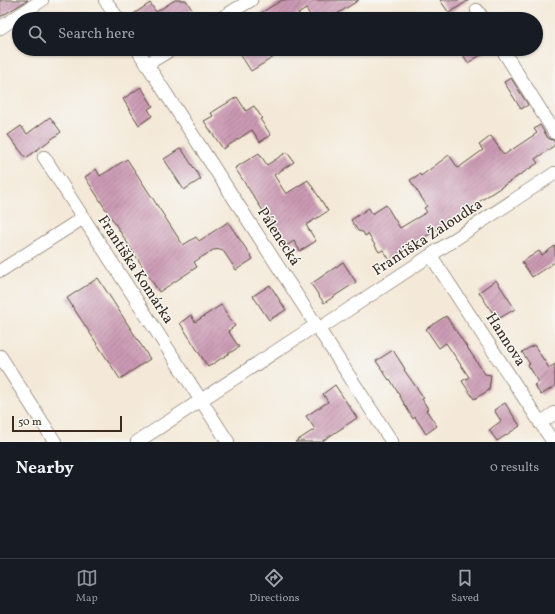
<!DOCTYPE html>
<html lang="en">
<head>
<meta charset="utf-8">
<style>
	body { margin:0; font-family:Vollkorn,serif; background:#242831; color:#f1f3f6 }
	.scale { position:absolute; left:12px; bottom:10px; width:110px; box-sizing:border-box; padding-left:4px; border:2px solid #3b2a1e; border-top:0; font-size:11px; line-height:14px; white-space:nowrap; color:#3b2a1e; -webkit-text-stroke:3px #f6f6f2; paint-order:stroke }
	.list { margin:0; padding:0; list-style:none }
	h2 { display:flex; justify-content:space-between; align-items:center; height:52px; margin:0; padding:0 16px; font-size:17px }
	h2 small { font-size:13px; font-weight:400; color:#9ea1a6 }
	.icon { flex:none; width:22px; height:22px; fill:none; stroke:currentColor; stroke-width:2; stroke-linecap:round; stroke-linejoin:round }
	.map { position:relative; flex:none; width:555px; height:442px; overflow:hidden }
	.search { position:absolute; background:#171b24; box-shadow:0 1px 3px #0004; left:12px; right:12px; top:12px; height:44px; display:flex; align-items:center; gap:10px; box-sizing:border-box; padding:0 14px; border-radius:22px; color:#9ea1a6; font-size:15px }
	.sheet { height:116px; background:#171b24 }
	nav { display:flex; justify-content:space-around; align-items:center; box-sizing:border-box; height:56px; border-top:1px solid #363941; background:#171b24; font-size:11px; color:#9ea1a6 }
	nav a { display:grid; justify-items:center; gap:2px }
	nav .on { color:#8c9099 }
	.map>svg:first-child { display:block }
	.building { fill:url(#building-hatch) }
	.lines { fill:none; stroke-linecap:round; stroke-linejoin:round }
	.street-casing { stroke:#57473a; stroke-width:14 }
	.street { stroke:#fff; stroke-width:13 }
	.labels { text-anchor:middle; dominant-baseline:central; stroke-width:3; stroke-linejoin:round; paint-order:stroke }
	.street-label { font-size:15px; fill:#3b2a1e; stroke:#f6f6f2 }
</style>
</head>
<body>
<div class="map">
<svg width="555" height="442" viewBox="0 0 555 442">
	<defs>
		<pattern id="building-hatch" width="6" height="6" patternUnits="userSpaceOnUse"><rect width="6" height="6" fill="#cb99b3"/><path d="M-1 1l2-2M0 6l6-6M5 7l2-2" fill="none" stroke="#a67d91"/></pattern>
	</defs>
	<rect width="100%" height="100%" fill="#f6f6f2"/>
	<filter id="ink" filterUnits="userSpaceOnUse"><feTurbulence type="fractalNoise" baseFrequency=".025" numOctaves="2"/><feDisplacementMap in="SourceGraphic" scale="8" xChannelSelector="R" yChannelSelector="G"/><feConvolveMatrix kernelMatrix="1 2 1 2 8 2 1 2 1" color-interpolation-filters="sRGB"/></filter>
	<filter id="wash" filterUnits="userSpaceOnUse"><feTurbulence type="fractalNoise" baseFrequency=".012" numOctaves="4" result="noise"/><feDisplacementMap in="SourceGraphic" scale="16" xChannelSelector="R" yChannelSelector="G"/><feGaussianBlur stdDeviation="0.9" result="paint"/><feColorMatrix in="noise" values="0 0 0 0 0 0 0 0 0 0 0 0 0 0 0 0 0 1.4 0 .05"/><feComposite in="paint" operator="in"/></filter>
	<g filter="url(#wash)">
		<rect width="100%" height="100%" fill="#f4e9d8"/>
		<g id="blocks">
			<path class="building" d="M0 0H28L0 17Z
				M175 0H186L192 10 177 19H126L150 3 156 12Z
				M282 0H359L329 19H313L306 9 290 19H251Z
				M440 0H469L449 13Z
				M237 49H287L251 71Z
				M468 49H490L468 63 462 53Z
				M511 78 528 105 521 109 504 82Z
				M141 87 153 106 148 109 152 116 139 125 123 99Z
				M237 97 246 111 254 106 262 118 260 119 271 135 260 142 252 130 223 149 204 121 213 116 211 113Z
				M50 117 61 132 26 158 8 135 21 126 27 134Z
				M540 125 548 138 555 141V145L535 159 538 163 390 260 383 250 379 252 368 234 365 236 363 232 358 231 351 220 369 208 372 214 386 205 400 228 427 212 424 208 427 206 410 180 420 174 421 176 449 155 458 168 483 150 479 145 491 136 504 155 537 133 534 129Z
				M181 148 201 179 184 190 164 159Z
				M287 152 294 162 274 175 286 194 308 180 328 211 306 225 316 241 300 251 294 241 286 246 235 168 259 153 267 165Z
				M127 159 183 245 196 237 199 241 228 222 253 259 236 270 222 249 213 250 194 262 197 267 159 292 85 177 96 169 100 176Z
				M555 246V262L532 277 522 262 539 251 542 255Z
				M343 262 356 282 324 303 311 284Z
				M98 278 150 359 120 379 67 298Z
				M496 280 515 309 500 318 495 310 492 312 479 292Z
				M270 285 286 310 269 320 253 296Z
				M221 305 235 326 228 331 239 347 208 367 180 323 191 315 195 322Z
				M446 316 485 374 491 375 489 390 474 399 462 381 469 377 446 343 439 348 426 329Z
				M534 345 549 368 555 364V386L541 395 534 385 539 382 528 365 530 364 522 352Z
				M393 350 405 369 404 370 424 398 422 399 428 409 426 410 437 426 426 434 415 417 413 419 390 379 389 380 376 361Z
				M335 385 357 418 321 442H295L315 429 306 416 328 402 323 394Z
				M505 403 520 426 497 441 489 430 501 421 494 410Z"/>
		</g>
	</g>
	<g filter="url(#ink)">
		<use href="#blocks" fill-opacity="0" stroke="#57473a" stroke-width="1"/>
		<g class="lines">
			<defs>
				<path id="street" d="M105 0 118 19
					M477 10 483 19
					M220 19 251 0
					M0 28 42 0
					M137 49 392 442
					M502 49 555 133
					M147 64 172 49
					M44 157 228 442
					M431 256 553 442
					M0 271 83 218
					M319 329 555 173
					M0 356 55 442
					M540 423 555 413
					M137 442 316 325"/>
			</defs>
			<use href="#street" class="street-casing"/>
			<use href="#street" class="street"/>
		</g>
	</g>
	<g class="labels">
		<g class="street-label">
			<text transform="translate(278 237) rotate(57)">Pálenecká</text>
			<text transform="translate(428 238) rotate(-33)">Františka Žaloudka</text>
			<text transform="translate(135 270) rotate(57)">Františka Komárka</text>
			<text transform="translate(505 340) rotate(57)">Hannova</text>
		</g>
	</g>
</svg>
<div class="scale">50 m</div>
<div class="search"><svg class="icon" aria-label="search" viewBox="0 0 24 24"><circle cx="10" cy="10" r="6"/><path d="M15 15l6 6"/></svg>Search here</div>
</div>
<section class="sheet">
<h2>Nearby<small>0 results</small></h2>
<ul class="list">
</ul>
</section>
<nav>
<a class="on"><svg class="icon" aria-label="map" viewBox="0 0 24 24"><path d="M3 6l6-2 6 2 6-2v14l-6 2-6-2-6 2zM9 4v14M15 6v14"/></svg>Map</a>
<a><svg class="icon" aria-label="directions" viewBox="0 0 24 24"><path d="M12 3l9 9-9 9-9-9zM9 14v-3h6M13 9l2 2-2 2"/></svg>Directions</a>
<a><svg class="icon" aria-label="saved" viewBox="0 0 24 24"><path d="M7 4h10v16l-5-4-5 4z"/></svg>Saved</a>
</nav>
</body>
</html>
